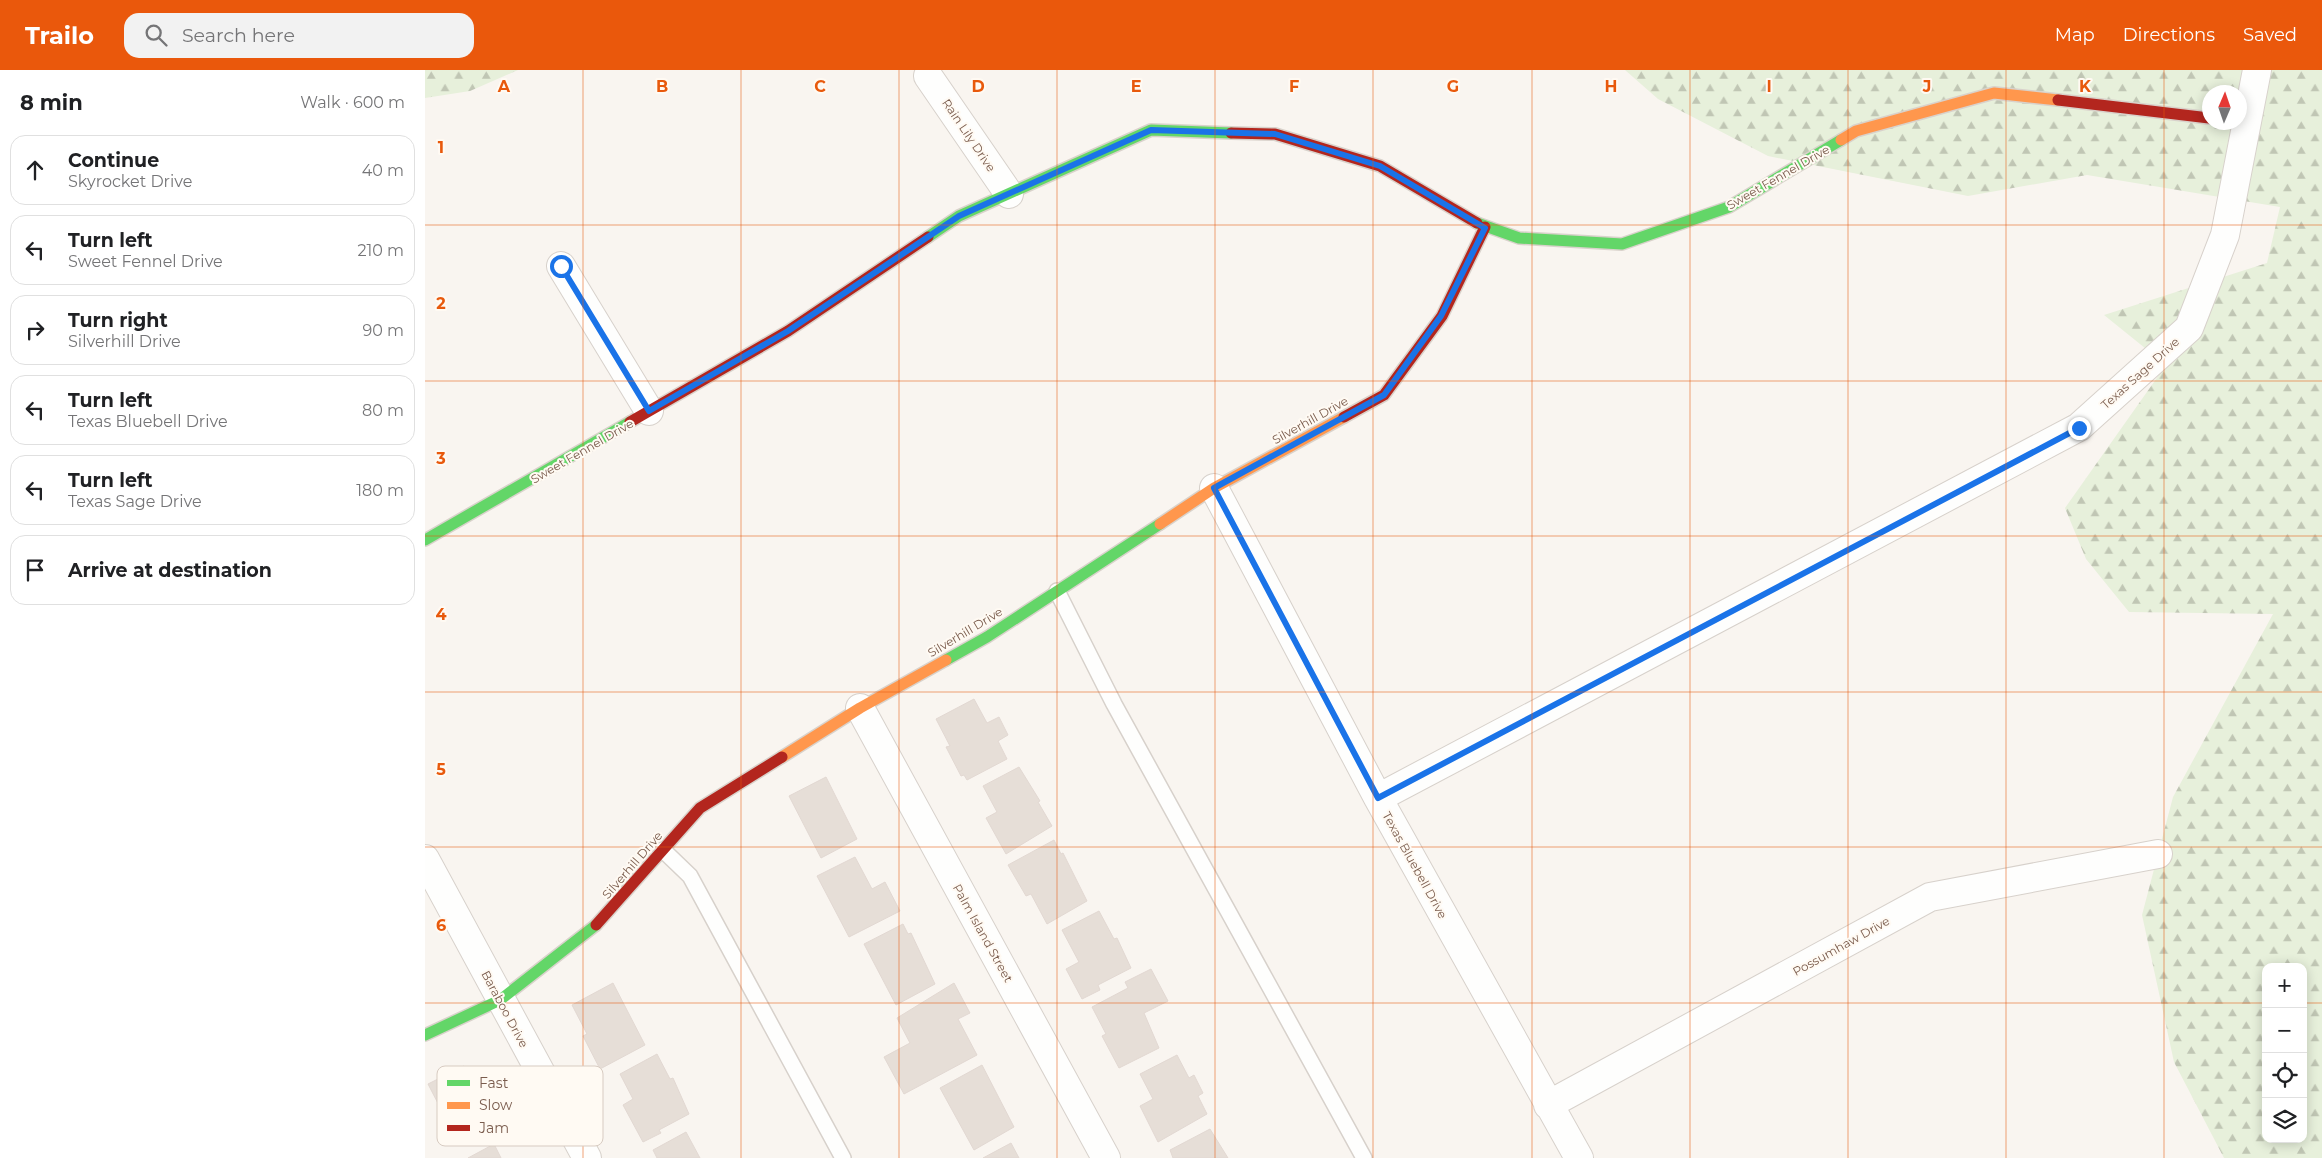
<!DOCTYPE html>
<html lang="en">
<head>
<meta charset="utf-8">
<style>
	body { margin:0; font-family:Montserrat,sans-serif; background:#f2f2f2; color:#202124 }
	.controls { position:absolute; right:15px; bottom:15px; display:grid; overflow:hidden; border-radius:10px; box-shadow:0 2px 12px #0003 }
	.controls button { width:45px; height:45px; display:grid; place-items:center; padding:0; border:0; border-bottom:1px solid #e0e0e0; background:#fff; color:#202124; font:25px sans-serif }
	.compass { position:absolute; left:1777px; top:15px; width:45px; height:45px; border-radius:50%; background:#fff; box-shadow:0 2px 12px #0003; rotate:2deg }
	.stop { position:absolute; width:15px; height:15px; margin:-11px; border:4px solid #1a73e8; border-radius:50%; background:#fff }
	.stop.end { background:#1a73e8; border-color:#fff; box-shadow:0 1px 5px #0008 }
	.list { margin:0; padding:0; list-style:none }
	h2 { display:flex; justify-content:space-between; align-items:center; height:65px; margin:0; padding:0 20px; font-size:21px }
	h2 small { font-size:16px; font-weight:400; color:#757577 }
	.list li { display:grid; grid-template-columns:32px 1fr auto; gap:15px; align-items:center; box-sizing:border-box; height:70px; margin:0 10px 10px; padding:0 10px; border:1px solid #e0e0e0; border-radius:15px }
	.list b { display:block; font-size:19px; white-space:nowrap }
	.list p { margin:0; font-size:16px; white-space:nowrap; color:#757577 }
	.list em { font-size:16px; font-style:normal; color:#757577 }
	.icon { flex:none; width:28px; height:28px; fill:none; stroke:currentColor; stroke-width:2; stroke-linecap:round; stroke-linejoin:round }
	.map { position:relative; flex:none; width:1897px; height:1088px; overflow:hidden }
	header { display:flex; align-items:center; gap:30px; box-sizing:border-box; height:70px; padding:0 25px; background:#ea580c; color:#fff }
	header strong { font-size:24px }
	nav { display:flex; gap:28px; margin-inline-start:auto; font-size:18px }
	.search { width:350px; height:45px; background:#f2f2f2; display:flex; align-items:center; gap:12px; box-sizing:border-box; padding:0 18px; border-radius:15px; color:#757577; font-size:19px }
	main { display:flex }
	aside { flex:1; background:#fff }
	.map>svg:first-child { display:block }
	.forest { fill:url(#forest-firs); fill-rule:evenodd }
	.building { fill:#e6ded7; stroke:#e2d8d2 }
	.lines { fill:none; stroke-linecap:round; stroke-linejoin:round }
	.lane-casing { stroke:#d7d1cb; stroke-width:18 }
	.street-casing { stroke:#d7d1cb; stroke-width:30 }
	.fast-casing { stroke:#d9d2cb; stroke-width:14 }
	.slow-casing { stroke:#d9d2cb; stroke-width:14 }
	.jam-casing { stroke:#d9d2cb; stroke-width:14 }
	.lane { stroke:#fefefd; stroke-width:15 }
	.street { stroke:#fefefd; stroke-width:28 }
	.fast { stroke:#63d668; stroke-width:11 }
	.slow { stroke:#ff974d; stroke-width:11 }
	.jam { stroke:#b3261e; stroke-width:11 }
	.route { stroke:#1a73e8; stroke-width:6 }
	.grid { fill:none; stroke:#e8590c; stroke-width:1; stroke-opacity:0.55 }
	.labels { text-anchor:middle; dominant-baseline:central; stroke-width:4; stroke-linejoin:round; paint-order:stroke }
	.street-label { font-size:12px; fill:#7a5c4d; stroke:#fffaf3 }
	.key { fill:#fffaf3; stroke:#d7cbc1; stroke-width:1 }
	.key-label { font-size:14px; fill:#7a5c4d }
	.grid-label { font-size:16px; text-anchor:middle; font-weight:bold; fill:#e8590c; stroke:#fffaf3; stroke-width:4; stroke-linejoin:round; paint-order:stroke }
</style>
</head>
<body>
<header>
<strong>Trailo</strong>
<div class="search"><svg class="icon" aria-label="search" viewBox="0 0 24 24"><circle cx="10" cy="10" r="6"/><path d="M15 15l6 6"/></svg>Search here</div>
<nav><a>Map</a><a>Directions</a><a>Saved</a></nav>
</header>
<main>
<aside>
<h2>8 min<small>Walk · 600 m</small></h2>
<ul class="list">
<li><svg class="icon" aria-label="ahead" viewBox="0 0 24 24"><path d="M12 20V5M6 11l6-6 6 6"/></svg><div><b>Continue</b><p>Skyrocket Drive</p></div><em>40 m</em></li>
<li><svg class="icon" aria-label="left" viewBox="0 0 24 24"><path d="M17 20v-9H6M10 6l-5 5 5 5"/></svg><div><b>Turn left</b><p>Sweet Fennel Drive</p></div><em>210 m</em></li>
<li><svg class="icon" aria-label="right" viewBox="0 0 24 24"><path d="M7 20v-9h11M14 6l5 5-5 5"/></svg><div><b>Turn right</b><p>Silverhill Drive</p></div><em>90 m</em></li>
<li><svg class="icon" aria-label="left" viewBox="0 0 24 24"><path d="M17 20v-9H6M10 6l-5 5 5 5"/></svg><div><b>Turn left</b><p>Texas Bluebell Drive</p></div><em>80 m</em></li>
<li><svg class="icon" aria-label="left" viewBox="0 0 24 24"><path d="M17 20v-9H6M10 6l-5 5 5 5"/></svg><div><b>Turn left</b><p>Texas Sage Drive</p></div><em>180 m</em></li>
<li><svg class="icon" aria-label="arrive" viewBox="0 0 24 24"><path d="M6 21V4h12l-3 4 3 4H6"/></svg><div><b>Arrive at destination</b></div></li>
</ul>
</aside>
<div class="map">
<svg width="1897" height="1088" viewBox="0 0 1897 1088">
	<defs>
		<pattern id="forest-firs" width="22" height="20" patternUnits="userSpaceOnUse" patternTransform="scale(1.25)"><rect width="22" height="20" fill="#e7f0db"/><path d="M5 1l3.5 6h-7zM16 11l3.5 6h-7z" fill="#c0c6b4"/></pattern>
	</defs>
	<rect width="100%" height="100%" fill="#f9f5f0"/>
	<path class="forest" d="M0 0H93L45 21 0 28Z
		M1200 0H1897V1088H1799L1749 992 1717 845 1748 727 1848 544 1704 542 1661 489 1640 438 1741 295 1679 245 1842 193 1855 137 1662 105 1543 126 1343 86 1233 29ZM1784 22H1814V52H1784ZM1841 897H1878V1069H1841Z"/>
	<path class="building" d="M549 629 562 653 574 647 583 665 573 671 582 689 542 710 539 705 536 706 521 677 525 676 511 649Z
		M594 697 615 731 613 732 627 756 581 784 561 748 572 742 558 716Z
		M401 707 432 769 396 788 364 726Z
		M629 770 636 784 638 783 662 831 622 854 606 824 601 826 583 795Z
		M430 787 447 819 460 812 475 841 424 867 392 806Z
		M674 841 689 869 692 868 706 898 673 915 675 920 657 929 641 899 654 892 637 860Z
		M478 854 483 864 486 863 510 914 471 935 439 874Z
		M726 899 743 931 719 943 734 978 694 998 677 966 681 964 667 937 703 918 700 912Z
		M188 913 220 975 175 999 158 966 162 964 147 935Z
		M529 913 545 943 533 949 552 985 479 1024 459 987 485 973 472 948Z
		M232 984 245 1009 248 1008 264 1044 234 1060 236 1063 218 1072 198 1035 208 1029 195 1004Z
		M752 985 764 1008 769 1005 778 1023 773 1026 782 1044 733 1072 715 1036 728 1029 715 1004Z
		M557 995 589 1057 549 1080 515 1018Z
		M39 996 69 1057 34 1074 3 1014Z
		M785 1059 803 1088H748L745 1080Z
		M261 1062 275 1088H232L228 1080Z
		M586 1073 594 1088H558Z
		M69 1074 76 1088H43Z"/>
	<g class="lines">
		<defs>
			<path id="lane" d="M632 521 689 634 939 1088
				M238 780 265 806 418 1088"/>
			<path id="street" d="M503 6 584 124
				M136 196 224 341
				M789 418 953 728 1154 1088
				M435 638 681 1088
				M953 728 1654 357 1764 258 1800 165 1832 0
				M0 789 162 1088
				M1123 1035 1505 827 1733 784"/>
			<path id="fast" d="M1052 153 1094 168 1197 174 1304 137 1416 70
				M503 167 534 146 726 60 806 63
				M0 470 205 352
				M521 590 562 567 735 454
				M0 965 75 930 171 855"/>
			<path id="slow" d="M1416 70 1431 61 1569 23 1633 30
				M735 454 789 418 919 347
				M357 687 435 638 521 590"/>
			<path id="jam" d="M1633 30 1784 48
				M806 63 850 64 955 96 1052 153
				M919 347 959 325 1017 246 1060 157
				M205 352 363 261 503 167
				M171 855 275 738 357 687"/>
		</defs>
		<use href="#lane" class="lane-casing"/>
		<use href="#street" class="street-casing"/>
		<use href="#fast" class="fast-casing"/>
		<use href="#slow" class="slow-casing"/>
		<use href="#jam" class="jam-casing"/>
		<use href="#lane" class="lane"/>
		<use href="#street" class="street"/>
		<use href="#fast" class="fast"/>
		<use href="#slow" class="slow"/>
		<use href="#jam" class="jam"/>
	</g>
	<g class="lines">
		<path class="route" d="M136 196 224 341 363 261 534 146 726 60 850 64 955 96 1060 158 1016 246 959 325 789 418 953 728 1654 358"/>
	</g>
	<path class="grid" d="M158 0V1088M316 0V1088M474 0V1088M632 0V1088M790 0V1088M948 0V1088M1107 0V1088M1265 0V1088M1423 0V1088M1581 0V1088M1739 0V1088M0 155H1897M0 311H1897M0 466H1897M0 622H1897M0 777H1897M0 933H1841M1878 933H1897"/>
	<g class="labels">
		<g class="street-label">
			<text transform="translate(544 65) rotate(56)">Rain Lily Drive</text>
			<text transform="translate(1353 107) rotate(-30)">Sweet Fennel Drive</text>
			<text transform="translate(1715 303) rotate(-42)">Texas Sage Drive</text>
			<text transform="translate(885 350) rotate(-29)">Silverhill Drive</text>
			<text transform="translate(157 381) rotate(-30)">Sweet Fennel Drive</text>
			<text transform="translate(540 562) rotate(-31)">Silverhill Drive</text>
			<text transform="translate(207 795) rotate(-49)">Silverhill Drive</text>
			<text transform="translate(990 795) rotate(61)">Texas Bluebell Drive</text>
			<text transform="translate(558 863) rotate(61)">Palm Island Street</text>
			<text transform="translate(1416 876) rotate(-29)">Possumhaw Drive</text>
			<text transform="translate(80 939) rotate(62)">Baraboo Drive</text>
		</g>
	</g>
	<rect x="12" y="996" width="166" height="80" rx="8" class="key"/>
	<rect x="22" y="1010" width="23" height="6" fill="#63d668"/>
	<rect x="22" y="1032" width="23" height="7" fill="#ff974d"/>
	<rect x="22" y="1055" width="23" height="6" fill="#b3261e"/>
	<g class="key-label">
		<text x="54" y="1018">Fast</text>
		<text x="54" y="1040">Slow</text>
		<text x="54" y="1063">Jam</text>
	</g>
	<g class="grid-label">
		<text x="79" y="22">A</text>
		<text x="237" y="22">B</text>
		<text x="395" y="22">C</text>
		<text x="553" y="22">D</text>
		<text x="711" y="22">E</text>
		<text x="869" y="22">F</text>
		<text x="1028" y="22">G</text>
		<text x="1186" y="22">H</text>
		<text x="1344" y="22">I</text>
		<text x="1502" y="22">J</text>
		<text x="1660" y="22">K</text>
		<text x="16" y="83">1</text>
		<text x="16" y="239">2</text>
		<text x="16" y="394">3</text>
		<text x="16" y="550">4</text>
		<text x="16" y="705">5</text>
		<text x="16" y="861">6</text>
	</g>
</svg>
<div class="controls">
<button>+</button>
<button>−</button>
<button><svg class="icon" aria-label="locate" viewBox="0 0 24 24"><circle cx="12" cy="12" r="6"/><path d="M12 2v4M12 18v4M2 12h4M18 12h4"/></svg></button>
<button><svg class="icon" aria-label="layers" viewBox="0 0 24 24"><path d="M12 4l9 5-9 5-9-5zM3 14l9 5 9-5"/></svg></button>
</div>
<svg class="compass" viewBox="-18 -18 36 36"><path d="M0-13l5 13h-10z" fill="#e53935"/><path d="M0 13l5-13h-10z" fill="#757577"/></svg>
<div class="stop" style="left:136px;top:196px"></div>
<div class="stop end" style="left:1654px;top:358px"></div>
</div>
</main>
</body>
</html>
